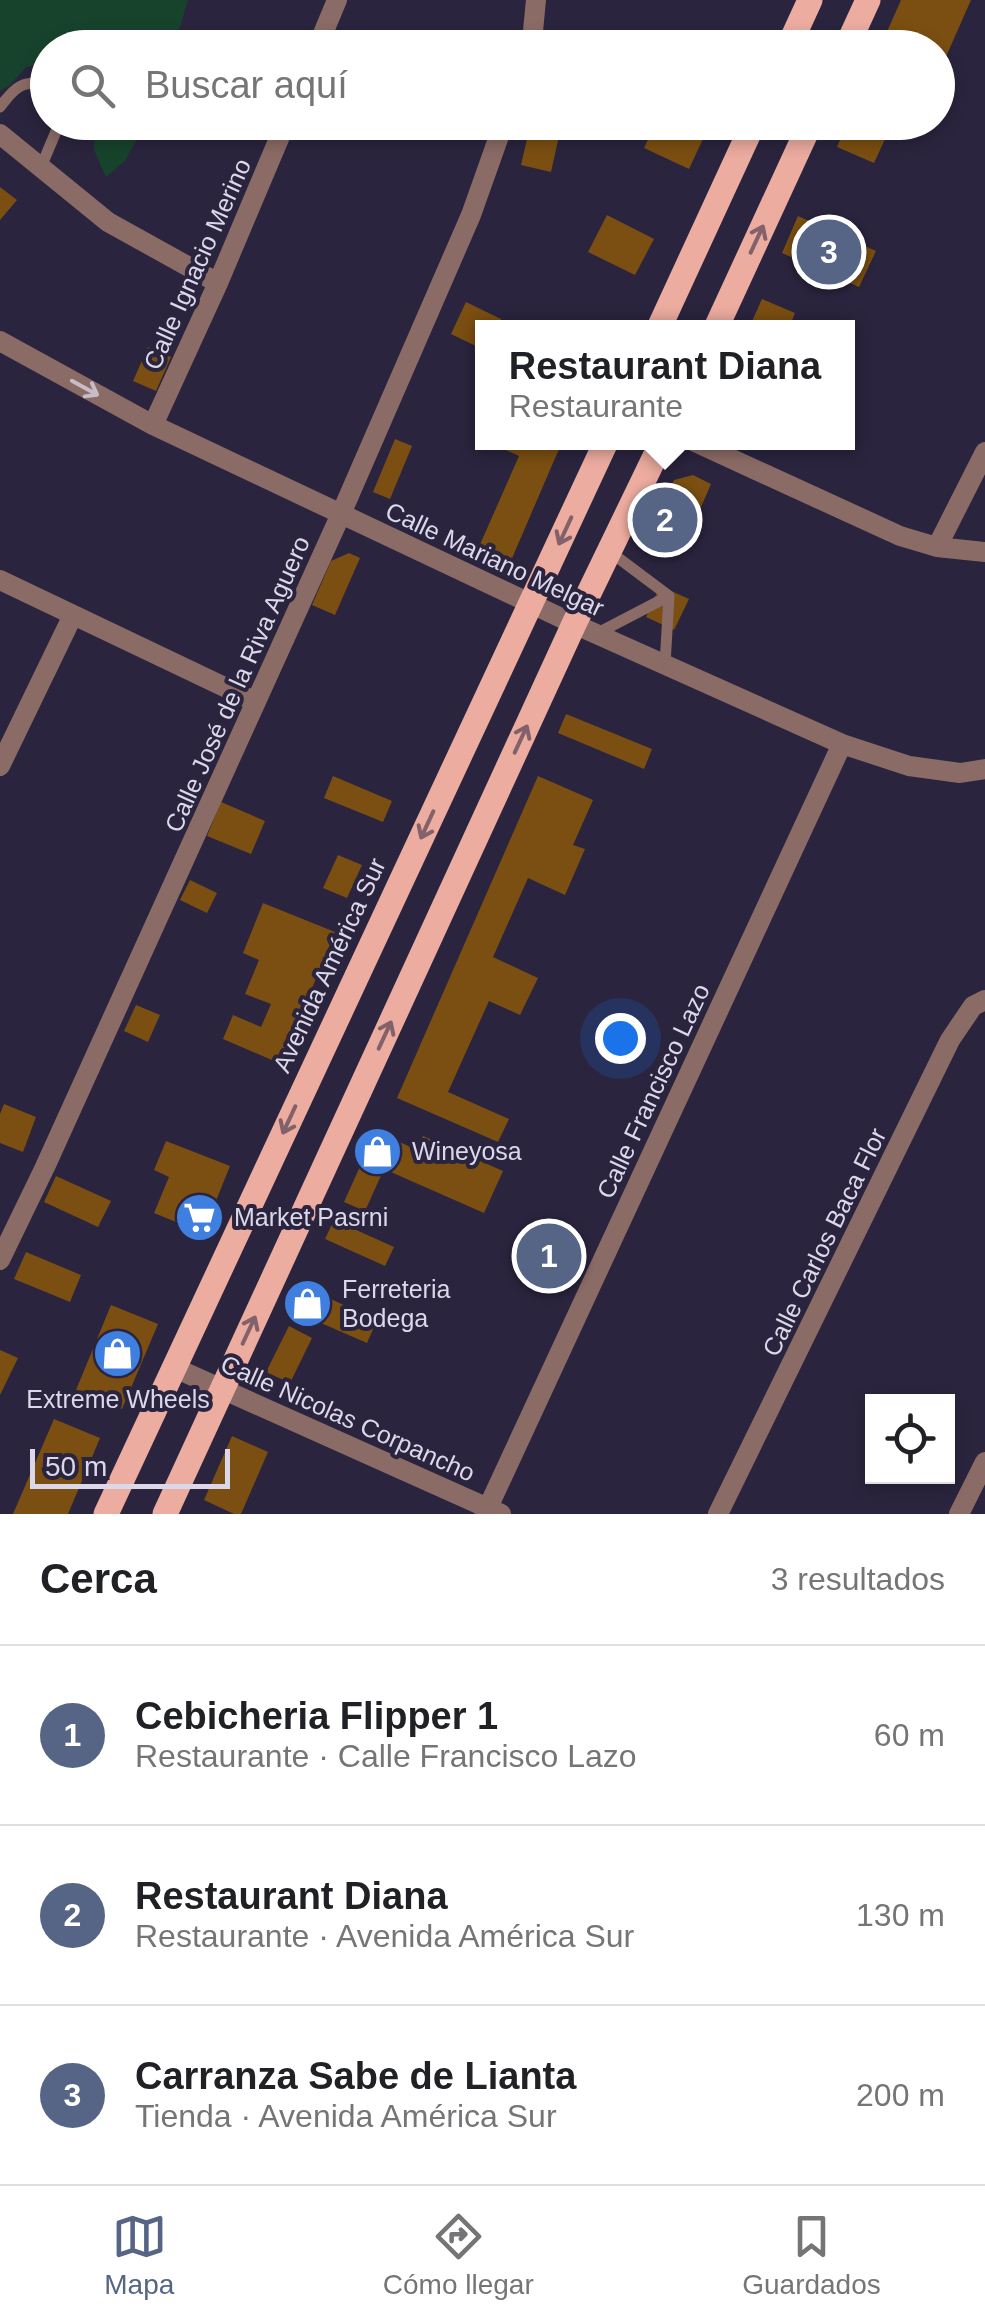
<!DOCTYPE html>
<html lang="es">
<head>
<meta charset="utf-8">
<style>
	body { margin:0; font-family:Arial,sans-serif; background:#f6f6f6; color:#202124 }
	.controls { position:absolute; right:30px; bottom:30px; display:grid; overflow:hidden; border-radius:0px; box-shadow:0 5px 15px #0003 }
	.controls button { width:90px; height:90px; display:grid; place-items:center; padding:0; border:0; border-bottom:2px solid #e0e0e0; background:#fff; color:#202124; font:50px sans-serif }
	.scale { position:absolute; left:30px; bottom:25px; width:200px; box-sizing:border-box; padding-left:10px; border:5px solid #dbd8ea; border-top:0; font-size:28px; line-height:35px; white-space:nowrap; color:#dbd8ea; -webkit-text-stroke:8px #2a243e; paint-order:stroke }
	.you { position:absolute; left:620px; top:1038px; width:35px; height:35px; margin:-25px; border:8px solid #fff; border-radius:50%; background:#1a73e8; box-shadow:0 0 0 15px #1a73e833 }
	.badge { display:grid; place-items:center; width:65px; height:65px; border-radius:50%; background:#566486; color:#fff; font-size:32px; font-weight:700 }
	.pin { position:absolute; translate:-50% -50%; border:5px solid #fff; box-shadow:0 2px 10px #0006 }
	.popup { position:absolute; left:475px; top:320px; width:380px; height:130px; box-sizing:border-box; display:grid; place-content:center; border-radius:0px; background:#fff; filter:drop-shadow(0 2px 8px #0005); font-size:32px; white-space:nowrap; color:#757577 }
	.popup b { font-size:38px; color:#202124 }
	.popup::after { content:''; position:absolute; left:50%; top:100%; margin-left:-20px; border:20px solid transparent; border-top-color:#fff }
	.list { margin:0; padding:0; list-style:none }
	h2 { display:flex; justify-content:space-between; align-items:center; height:130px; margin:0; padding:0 40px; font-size:42px }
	h2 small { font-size:32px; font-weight:400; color:#757577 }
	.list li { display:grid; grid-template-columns:65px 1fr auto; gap:30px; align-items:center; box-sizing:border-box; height:180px; padding:0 40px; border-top:2px solid #e0e0e0 }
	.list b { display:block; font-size:38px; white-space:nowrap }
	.list p { margin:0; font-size:32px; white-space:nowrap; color:#757577 }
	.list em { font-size:32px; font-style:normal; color:#757577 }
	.icon { flex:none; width:55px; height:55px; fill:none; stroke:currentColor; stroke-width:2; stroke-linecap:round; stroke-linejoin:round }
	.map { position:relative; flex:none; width:985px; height:1514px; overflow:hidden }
	.search { position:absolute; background:#fff; box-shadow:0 5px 15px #0003; left:30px; right:30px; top:30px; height:110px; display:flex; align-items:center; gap:25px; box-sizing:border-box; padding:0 35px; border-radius:55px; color:#757577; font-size:38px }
	.sheet { height:670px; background:#fff }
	nav { display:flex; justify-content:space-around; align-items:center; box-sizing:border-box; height:140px; border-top:2px solid #e0e0e0; background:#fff; font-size:28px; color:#757577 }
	nav a { display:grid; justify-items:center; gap:5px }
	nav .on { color:#566486 }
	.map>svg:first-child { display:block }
	.green { fill:#17432d }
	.building { fill:#7b4f11 }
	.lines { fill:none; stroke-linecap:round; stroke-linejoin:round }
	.lane { stroke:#8b6b65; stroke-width:11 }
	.street { stroke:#8b6b65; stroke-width:20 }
	.primary { stroke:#edaca0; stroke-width:25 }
	.oneway { stroke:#82616a }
	.oneway2 { stroke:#c7bdc9 }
	.labels { text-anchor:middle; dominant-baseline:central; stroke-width:8; stroke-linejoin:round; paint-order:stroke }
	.street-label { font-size:25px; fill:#dbd8ea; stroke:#2a243e }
	.poi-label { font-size:25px; fill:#dbd8ea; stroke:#2a243e; text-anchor:start }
</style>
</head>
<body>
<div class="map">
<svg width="985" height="1514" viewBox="0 0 985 1514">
	<rect width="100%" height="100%" fill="#2a243e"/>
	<path class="green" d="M0 0H188L174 47 48 48 47 64 26 67 10 85 0 91Z
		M94 123H146L125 161 106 177 94 150Z"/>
	<path class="building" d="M901 0H971L941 68 938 67V48H892L882 43Z
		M656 122H701L709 126 689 169 644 148Z
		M848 122 892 124 874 163 837 147Z
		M529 130 559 136 551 172 521 165Z
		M0 187 17 200 0 220Z
		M607 215 654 239 635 275 588 252Z
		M798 216 876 251 859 287 782 253Z
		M762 299 795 313 789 328H749Z
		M466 302 501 319 497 328H482V349L451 334Z
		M148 347 171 357 156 391 133 381Z
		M395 439 412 446 390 499 373 492Z
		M488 442H562L510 563 478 549 519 456Z
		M693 475 711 484 685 544 652 529 674 480Z
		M349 553 360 558 335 615 312 605 331 561Z
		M660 586 689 599 674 630 646 617Z
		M566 714 652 749 644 769 558 733Z
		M333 776 392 801 383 822 324 798Z
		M538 776 593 800 573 845 585 849 565 895 528 878 493 957 538 978 520 1015 489 1001 448 1092 509 1119 498 1142 397 1098Z
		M221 802 265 821 251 854 207 836Z
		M338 855 362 865 347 898 323 888Z
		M190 880 217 893 207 913 180 900Z
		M263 903 335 932 281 1064 223 1039 233 1015 261 1027 271 1004 245 994 259 960 243 953Z
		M136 1005 160 1015 148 1042 124 1031Z
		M4 1104 36 1117 23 1152 0 1143V1114Z
		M376 1131 417 1150 423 1136 503 1171 484 1213 384 1169 365 1211 344 1202Z
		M166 1141 230 1166 203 1233 154 1213 169 1177 154 1170Z
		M56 1176 111 1201 98 1227 44 1202Z
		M334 1220 394 1247 385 1266 325 1239Z
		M26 1252 81 1275 70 1302 14 1279Z
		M302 1286 377 1320 367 1343 291 1310Z
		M111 1305 158 1324 122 1409 76 1390Z
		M289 1326 312 1338 290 1383 266 1372Z
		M0 1350 18 1358 0 1395Z
		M54 1419 100 1438 68 1514H13Z
		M232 1436 268 1452 241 1514H234L204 1500Z"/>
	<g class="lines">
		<path class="lane" d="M0 107C15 87 22 80 48 84
			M41 167 60 122
			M609 551 669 596
			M596 634 669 596 665 665"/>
		<path class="street" d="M317 48 337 0
			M528 48 533 31 536 0
			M0 134 108 222 218 283
			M0 341 153 425 574 624 842 744 909 766 960 773 985 769
			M153 425 218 283 286 122
			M695 442 900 536 937 547 985 552
			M937 547 985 452
			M0 580 256 702
			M0 766 73 615
			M0 1260 45 1167 341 514 471 215 504 122
			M175 1368 501 1514
			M485 1514 842 744
			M718 1514 950 1040 973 1006 985 1000
			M959 1514 985 1462"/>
		<path class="primary" d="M788 48 810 0
			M846 48 868 0
			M659 328 754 122
			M716 328 811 122
			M106 1514 606 442
			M165 1514 574 624 662 442"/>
	</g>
	<defs><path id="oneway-shaft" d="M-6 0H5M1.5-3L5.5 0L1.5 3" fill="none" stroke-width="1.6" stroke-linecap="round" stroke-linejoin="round" transform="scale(2.5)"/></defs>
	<g class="oneway">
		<use href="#oneway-shaft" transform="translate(757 239) rotate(-65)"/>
		<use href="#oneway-shaft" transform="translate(565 531) rotate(115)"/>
		<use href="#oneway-shaft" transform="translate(521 739) rotate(-65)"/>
		<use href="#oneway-shaft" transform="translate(427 825) rotate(115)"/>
		<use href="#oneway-shaft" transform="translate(385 1035) rotate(-65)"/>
		<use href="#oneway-shaft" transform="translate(289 1120) rotate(115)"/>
		<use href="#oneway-shaft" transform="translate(249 1330) rotate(-65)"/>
	</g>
	<use class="oneway2" href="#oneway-shaft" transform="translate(85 388) rotate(29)"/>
	<defs>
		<symbol id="shop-disc" viewBox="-11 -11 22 22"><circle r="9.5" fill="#3f7fe0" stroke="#2a243e"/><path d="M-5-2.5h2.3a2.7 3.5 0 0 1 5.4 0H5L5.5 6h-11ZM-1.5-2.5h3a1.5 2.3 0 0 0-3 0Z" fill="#fff"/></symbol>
		<symbol id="supermarket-disc" viewBox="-11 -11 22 22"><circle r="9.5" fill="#3f7fe0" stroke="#2a243e"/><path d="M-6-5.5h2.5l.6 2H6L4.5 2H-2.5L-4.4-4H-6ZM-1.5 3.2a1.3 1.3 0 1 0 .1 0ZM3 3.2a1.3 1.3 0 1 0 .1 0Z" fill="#fff"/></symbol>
	</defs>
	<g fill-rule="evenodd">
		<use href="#shop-disc" x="350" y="1124" width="55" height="55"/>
		<use href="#supermarket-disc" x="172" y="1190" width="55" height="55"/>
		<use href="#shop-disc" x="280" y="1276" width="55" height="55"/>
		<use href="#shop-disc" x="90" y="1326" width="55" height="55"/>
	</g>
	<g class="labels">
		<g class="street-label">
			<text transform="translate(197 264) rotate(-66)">Calle Ignacio Merino</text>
			<text transform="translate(495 559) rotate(25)">Calle Mariano Melgar</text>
			<text transform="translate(237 684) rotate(-66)">Calle José de la Riva Aguero</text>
			<text transform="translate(329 965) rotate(-65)">Avenida América Sur</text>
			<text transform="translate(653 1091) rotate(-65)">Calle Francisco Lazo</text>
			<text transform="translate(824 1242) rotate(-64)">Calle Carlos Baca Flor</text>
			<text transform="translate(348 1418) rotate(24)">Calle Nicolas Corpancho</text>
		</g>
		<g class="poi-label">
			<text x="412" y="1151">Wineyosa</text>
			<text x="234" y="1217">Market Pasrni</text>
			<text x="342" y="1289">Ferreteria<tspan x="342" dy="29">Bodega</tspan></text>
			<text x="118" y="1399" text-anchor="middle">Extreme Wheels</text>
		</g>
	</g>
</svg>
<div class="controls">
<button><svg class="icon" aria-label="locate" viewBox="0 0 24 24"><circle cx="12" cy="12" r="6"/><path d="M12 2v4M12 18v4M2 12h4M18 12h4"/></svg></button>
</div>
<div class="scale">50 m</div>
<div class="you"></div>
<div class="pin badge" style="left:549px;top:1256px">1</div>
<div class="pin badge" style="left:665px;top:520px">2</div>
<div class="popup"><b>Restaurant Diana</b>Restaurante</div>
<div class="pin badge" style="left:829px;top:252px">3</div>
<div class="search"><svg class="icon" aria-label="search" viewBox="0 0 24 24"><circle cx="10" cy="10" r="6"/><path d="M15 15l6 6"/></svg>Buscar aquí</div>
</div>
<section class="sheet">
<h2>Cerca<small>3 resultados</small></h2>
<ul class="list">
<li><span class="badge">1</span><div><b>Cebicheria Flipper 1</b><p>Restaurante · Calle Francisco Lazo</p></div><em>60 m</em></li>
<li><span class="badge">2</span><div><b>Restaurant Diana</b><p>Restaurante · Avenida América Sur</p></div><em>130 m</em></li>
<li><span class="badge">3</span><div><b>Carranza Sabe de Lianta</b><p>Tienda · Avenida América Sur</p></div><em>200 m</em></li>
</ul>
</section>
<nav>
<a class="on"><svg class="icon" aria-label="map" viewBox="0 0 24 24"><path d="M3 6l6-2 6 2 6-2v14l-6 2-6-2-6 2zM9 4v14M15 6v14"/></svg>Mapa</a>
<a><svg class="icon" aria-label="directions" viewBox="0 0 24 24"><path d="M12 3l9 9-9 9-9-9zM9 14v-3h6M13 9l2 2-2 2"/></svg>Cómo llegar</a>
<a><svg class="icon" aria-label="saved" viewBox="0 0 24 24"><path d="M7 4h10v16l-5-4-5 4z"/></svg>Guardados</a>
</nav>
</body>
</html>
